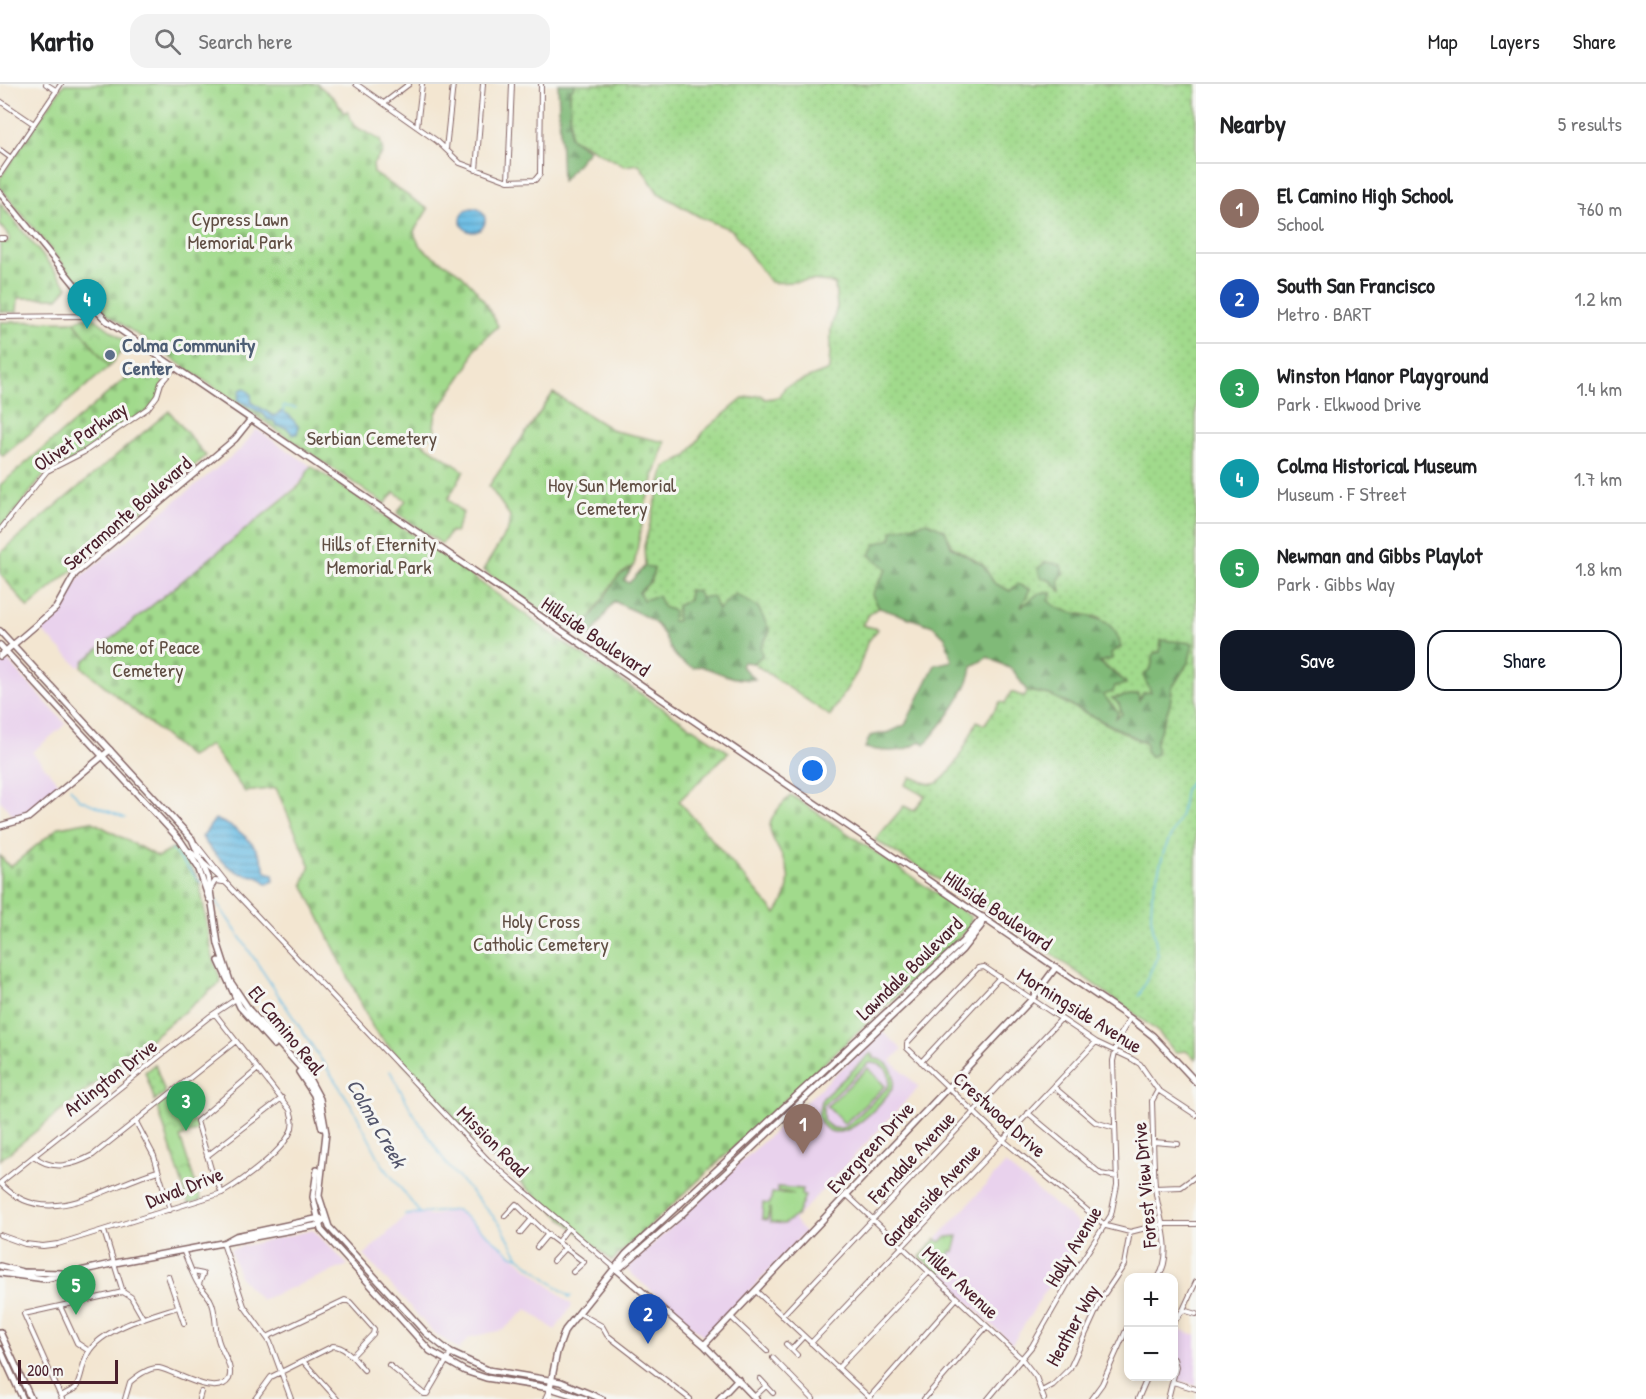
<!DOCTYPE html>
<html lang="en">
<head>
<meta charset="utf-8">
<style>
	body { margin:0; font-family:"Patrick Hand",sans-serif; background:#f2f2f2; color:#202124 }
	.controls { position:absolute; right:18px; bottom:18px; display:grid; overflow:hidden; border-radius:12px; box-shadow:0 3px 9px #0003 }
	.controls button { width:54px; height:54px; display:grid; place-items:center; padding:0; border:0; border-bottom:2px solid #e0e0e0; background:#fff; color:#202124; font:30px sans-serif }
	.scale { position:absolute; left:18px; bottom:15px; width:100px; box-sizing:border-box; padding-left:6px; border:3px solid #4a1f2b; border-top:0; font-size:16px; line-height:21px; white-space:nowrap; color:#4a1f2b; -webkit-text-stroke:4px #f6f6f2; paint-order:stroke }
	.you { position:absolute; left:813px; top:687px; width:21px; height:21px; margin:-15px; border:4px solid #fff; border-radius:50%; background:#1a73e8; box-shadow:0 0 0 9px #1a73e833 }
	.badge { display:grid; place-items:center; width:39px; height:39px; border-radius:50%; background:#111827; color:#fff; font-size:20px; font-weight:700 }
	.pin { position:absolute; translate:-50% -50px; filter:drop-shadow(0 2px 3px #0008) }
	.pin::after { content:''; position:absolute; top:32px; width:21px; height:18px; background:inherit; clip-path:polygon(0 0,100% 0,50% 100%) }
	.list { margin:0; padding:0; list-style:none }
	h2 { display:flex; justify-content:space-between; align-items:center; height:78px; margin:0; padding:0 24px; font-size:26px }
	h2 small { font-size:20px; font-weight:400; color:#757577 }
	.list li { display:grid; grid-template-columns:39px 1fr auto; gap:18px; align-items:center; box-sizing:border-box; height:90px; padding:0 24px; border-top:2px solid #e0e0e0 }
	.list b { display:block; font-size:22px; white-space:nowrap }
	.list p { margin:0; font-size:20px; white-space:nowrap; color:#757577 }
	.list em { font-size:20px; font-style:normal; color:#757577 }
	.actions { display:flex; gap:12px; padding:18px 24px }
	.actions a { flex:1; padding:14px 0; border:2px solid #111827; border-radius:18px; text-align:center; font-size:21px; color:#111827 }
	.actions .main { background:#111827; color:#fff }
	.icon { flex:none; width:33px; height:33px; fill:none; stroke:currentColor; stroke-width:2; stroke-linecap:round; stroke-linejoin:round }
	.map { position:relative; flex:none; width:1196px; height:1315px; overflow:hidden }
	header { display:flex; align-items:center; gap:36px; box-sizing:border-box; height:84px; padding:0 30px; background:#fff; border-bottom:2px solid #e0e0e0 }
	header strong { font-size:28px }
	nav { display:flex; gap:33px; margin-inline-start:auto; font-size:21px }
	.search { width:420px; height:54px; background:#f2f2f2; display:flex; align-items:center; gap:15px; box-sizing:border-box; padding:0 21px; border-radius:18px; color:#757577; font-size:22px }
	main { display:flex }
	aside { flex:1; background:#fff }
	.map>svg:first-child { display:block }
	.built { fill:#e9d2ed }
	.grass { fill:url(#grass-dots); stroke:#767c5c; stroke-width:1.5 }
	.forest { fill:url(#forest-firs); stroke:#656c52; stroke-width:1.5 }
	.cemetery { fill:url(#cemetery-stones); stroke:#767c5c; stroke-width:1.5 }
	.park { fill:url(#park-crowns); stroke:#767c5c; stroke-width:1.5 }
	.garden { fill:#a1da8c; stroke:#767c5c; stroke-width:1.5; fill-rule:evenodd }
	.water { fill:url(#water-rules); stroke:#596e88; stroke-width:1.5 }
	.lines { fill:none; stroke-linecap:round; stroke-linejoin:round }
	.stream { stroke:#68bce4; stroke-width:1.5 }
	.street-casing { stroke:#856565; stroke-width:6 }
	.secondary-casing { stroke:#856565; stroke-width:8 }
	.primary-casing { stroke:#856565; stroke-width:8 }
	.street { stroke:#fff; stroke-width:4 }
	.secondary { stroke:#fff; stroke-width:5 }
	.primary { stroke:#fff; stroke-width:5 }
	.service-dot { fill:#5c6f8a; stroke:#f6f6f2; stroke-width:2 }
	.labels { text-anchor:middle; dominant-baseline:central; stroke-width:6; stroke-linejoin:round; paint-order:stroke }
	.park-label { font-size:20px; fill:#604e43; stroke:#f6f6f2 }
	.service-label { font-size:20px; font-weight:bold; fill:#4e5e75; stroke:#f6f6f2; text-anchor:start }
	.street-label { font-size:20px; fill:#4a1f2b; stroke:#f6f6f2 }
	.water-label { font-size:21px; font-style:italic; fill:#54566c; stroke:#f6f6f2 }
</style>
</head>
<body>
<header>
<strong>Kartio</strong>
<div class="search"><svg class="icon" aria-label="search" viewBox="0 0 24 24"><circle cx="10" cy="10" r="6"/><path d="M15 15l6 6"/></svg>Search here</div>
<nav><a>Map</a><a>Layers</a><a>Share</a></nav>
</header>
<main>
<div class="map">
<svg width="1196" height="1315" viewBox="0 0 1196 1315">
	<defs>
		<pattern id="grass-dots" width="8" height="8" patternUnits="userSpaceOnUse" patternTransform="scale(1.5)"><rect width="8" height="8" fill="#a1da8c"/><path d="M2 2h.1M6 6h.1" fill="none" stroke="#8cbb79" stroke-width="1.8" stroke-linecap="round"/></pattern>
		<pattern id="forest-firs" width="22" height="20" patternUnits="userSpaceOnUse" patternTransform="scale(1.5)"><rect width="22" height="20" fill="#80ba78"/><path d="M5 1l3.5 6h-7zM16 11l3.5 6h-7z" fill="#6b9763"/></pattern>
		<pattern id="cemetery-stones" width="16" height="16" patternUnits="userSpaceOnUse" patternTransform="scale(1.5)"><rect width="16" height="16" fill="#a1da8c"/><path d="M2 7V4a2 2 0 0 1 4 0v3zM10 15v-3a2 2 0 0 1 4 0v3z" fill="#8cbb79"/></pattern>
		<pattern id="park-crowns" width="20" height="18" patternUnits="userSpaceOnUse" patternTransform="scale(1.5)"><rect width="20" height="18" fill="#a1da8c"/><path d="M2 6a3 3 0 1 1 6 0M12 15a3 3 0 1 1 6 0" fill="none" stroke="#8cbb79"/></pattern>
		<pattern id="water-rules" width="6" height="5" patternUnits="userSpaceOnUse" patternTransform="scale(1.5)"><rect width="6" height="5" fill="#68bce4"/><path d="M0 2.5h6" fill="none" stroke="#5898b9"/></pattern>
	</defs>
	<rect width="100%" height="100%" fill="#f6f6f2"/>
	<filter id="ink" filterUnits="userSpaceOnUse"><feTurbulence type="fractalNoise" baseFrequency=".0167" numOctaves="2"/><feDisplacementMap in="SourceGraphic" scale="12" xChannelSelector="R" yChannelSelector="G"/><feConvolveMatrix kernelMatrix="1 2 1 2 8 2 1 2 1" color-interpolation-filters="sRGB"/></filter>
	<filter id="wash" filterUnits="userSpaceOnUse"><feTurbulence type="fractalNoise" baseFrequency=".008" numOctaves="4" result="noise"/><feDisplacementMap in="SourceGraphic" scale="24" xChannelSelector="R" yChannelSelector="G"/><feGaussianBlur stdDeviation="1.35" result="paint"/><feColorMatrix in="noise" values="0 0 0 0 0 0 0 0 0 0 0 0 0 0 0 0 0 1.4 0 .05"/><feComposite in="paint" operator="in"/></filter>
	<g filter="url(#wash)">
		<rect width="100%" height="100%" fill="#f3e6d1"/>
		<path class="built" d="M256 345 311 382 299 400 79 583 40 545 61 525 79 494 242 364Z
			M4 577H8L66 640 32 668 61 702 29 728 16 735 0 716V580Z
			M882 947 902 965 891 977 919 1003 794 1136 805 1148 706 1254 626 1185Z
			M1005 1080 1085 1145 1012 1260 920 1173Z
			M452 1127 463 1130 572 1221 555 1246 527 1225 503 1246 470 1253 460 1263 461 1267 432 1247 364 1171 407 1131 419 1128 430 1132Z
			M313 1146 348 1181 261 1216 239 1192 230 1165Z
			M1178 1245 1196 1251V1302L1177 1296 1181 1282 1174 1268V1252Z"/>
		<path class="grass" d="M575 0H1196V975L1186 967 1175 968 1159 949 1130 926 1004 836 875 756 904 722 914 727 925 712 905 701 911 693C918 695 927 701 934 700 951 696 970 652 977 637L984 641 1000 618 1005 619 1011 608 1025 613 1027 607 1050 611 1146 660 1155 658 1170 620 1172 604 1189 577 1160 568 1154 569 1151 584V608L1139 617 1137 610 1112 614 1119 620 1122 630 1116 634 1118 628 1102 611 1114 602 1126 600C1119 589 1108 587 1100 577L1101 534 1056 525 1047 516 1051 509 1020 524 1030 505 1010 507 994 499 983 481 951 462 945 446 887 484 872 510 879 524 871 528 862 541 878 545 867 559 858 587 830 632 753 579 762 572 761 563 770 547 718 526 689 506V516L677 522V538L671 537 642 516 639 508 651 497 654 485 645 482 644 462 665 383 687 372 705 346 744 314 761 311 765 315 779 313 785 303 829 286 831 244 837 223 835 200C811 192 794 201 770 198L732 146 700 133 658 109 639 80 624 82 570 53V8Z
			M155 980 165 1009 155 1017 145 988Z"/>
		<path class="forest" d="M558 0H575L570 8V53L589 66 562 97Z
			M927 438 945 446 951 463 983 481 994 499 1010 507 1017 500 1030 505 1021 523 1039 509H1052L1048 516C1070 540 1113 520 1121 563L1111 569 1112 575 1100 578C1108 587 1119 590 1126 600L1115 602 1113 608 1103 611 1118 628 1116 634 1122 630 1119 620 1112 614 1138 610 1139 616 1143 609 1151 608 1143 592 1151 584 1154 569 1160 568 1161 556 1193 559 1189 577 1172 604 1170 620 1156 658 1157 670 1150 673 1146 668V659L1050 611 1027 607 1013 586 988 573 972 582C970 606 941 642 925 660L921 657C904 670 886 668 865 664L870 652 890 648 905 641 935 581 952 577 945 553 933 542 879 524 872 510 887 485 870 471 875 460 891 455 893 446Z
			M1046 478 1061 481 1063 490 1059 495 1061 507 1051 497 1040 493 1038 484Z
			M634 482 624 496 629 499 645 482 654 484 651 497 639 508 643 516 658 512 663 523 674 527 672 537H677V522L689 516V506L697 507 701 514 712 512 718 526 735 510 758 523 770 547 761 563 762 572 753 579 743 578 741 582 755 595C735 598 717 587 700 582L694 584C667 574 671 557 657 541 647 531 626 524 614 517L591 552 571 547 585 542 618 492Z"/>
		<path class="cemetery" d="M64 0H317L334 14 344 29 347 27 354 42 380 56 383 68 373 80 374 89 428 125 414 147C418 171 447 177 463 192 478 206 489 223 498 242L475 264 469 281 436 329 434 342 437 352 418 356 464 387 448 415 463 429 455 449 451 447 442 460 397 429 406 416 394 408 385 420 107 230 68 187 0 103V94Z
			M0 119 68 203 58 214H18L17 228H0V157L7 159 10 154 0 141Z
			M74 237 109 283 3 372 0 369V238Z
			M139 283 149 290 152 286 166 301 155 320 145 329 119 344 91 366 45 390 0 446V401Z
			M553 309 614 347 665 358 646 418 634 482 618 492 585 542 571 547 483 486 508 446 510 432 489 402Z
			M169 327 206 372 28 524 0 489V469Z
			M311 382 437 467 573 565 729 668 679 717 776 830C810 781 763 762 771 737 774 727 784 719 791 711L971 833 969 844 612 1177 488 1071 374 946 303 800 310 781 276 704 245 708 210 661 190 673 82 583 84 577 300 401Z
			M91 737 158 773 178 762 199 796 212 870 221 898 0 1076V772L10 783 59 743Z"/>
		<path class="park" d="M91 232 128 259 109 283 74 237Z
			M166 1015 172 1031 177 1027 197 1040 198 1046 180 1053 201 1116 189 1120 157 1022Z
			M958 1152 954 1168 951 1167 945 1185 940 1191 920 1173 936 1155 940 1158 947 1153Z"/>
		<path class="garden" d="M871 969 874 972 872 974C889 976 898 989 892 1005 879 1023 834 1073 818 1033L821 1016ZM869 979C884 978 893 989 888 1003L847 1042C837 1047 829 1045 823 1035V1021Z
			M868 984 885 1002 844 1040 827 1022Z
			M778 1103 802 1105 801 1111 805 1112 797 1131 784 1140 770 1138V1123L767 1136 762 1135 763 1119 770 1120 772 1109 794 1110 778 1107Z"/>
		<path class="water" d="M461 136a12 12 0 1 1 24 0a12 12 0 1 1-24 0Z
			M245 304 251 310 252 319 274 332 282 327 289 331 299 343 297 350 293 351 287 344 277 342 274 337 268 336 263 330 238 316 240 306Z
			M215 735C241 745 259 760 266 788L273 790 274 797 267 800C261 792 250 792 240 789 227 784 209 765 202 753Z"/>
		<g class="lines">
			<path class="stream" d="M283 322 296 324
				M283 324 284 328
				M70 704 79 715 125 734
				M172 766 201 799
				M214 814 352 1022 382 1080 419 1128
				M1139 912 1158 871 1151 833 1152 811 1164 767 1181 730 1185 706 1196 689
				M390 987 413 1029 448 1082 500 1140 519 1173
				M405 1131 457 1126 512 1171 519 1173 570 1213
				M569 1214 568 1211 571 1212"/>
		</g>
	</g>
	<g filter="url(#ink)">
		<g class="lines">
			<defs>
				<path id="street" d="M46 0 57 7
					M356 0 437 57 460 79 508 97 535 96 540 90 541 0
					M0 17 34 40
					M384 19 409 0
					M417 43 422 0
					M446 65 453 0
					M0 66 11 74
					M476 86 483 0
					M0 90 61 0
					M508 97 512 0
					M0 154H5
					M0 233 83 232 93 223
					M0 446 47 387 84 368 148 324 157 312 161 299 175 283
					M196 760 225 797
					M190 767 227 800 488 1076 615 1184
					M211 804 215 797 223 798
					M921 978 1000 893
					M1054 1003 1095 1038 1115 1044
					M1028 1029 1101 1090 1117 1093
					M1196 1031 1158 1006 1140 980 1132 975 1096 958 984 883 978 884 907 959V964L1003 1056 1106 1142 1130 1148 1162 1140H1196
					M136 1038 154 1072 170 1126
					M1154 1058 1178 1060
					M34 1072C52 1088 74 1081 93 1071L236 957
					M207 1072 282 1014
					M0 1099 209 933 236 915
					M0 1099C47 1149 105 1102 158 1087
					M1155 1104 1181 1103 1196 1092
					M222 1109 211 1085 197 1037 258 985
					M847 1111 1022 1275 1036 1293 1044 1315
					M505 1132 516 1120 548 1151 584 1178 573 1188
					M104 1147 123 1208 131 1213 143 1234
					M520 1149 532 1135
					M0 1151 25 1160 43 1162 58 1160 222 1109C242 1097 280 1070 290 1049 294 1042 293 1034 290 1026L215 930
					M559 1156 567 1145
					M223 1159 244 1222 270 1258 291 1315
					M537 1163 548 1150
					M553 1177 566 1163
					M193 1188 203 1190 199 1200
					M168 1192 184 1239
					M1158 1194C1176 1165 1157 1131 1155 1102 1153 1074 1153 1045 1152 1017L1158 1006
					M756 1207 870 1314
					M60 1222 77 1259 89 1267
					M1183 1226 1196 1230
					M579 1229 602 1242 607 1251 690 1315
					M782 1232 1061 935
					M731 1233 767 1267
					M1174 1238 1183 1226 1196 1198
					M267 1253 345 1216 350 1218 374 1245 373 1250 352 1272
					M811 1259 1096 958
					M786 1260 797 1271
					M792 1265 804 1252
					M773 1274 813 1315
					M303 1277 337 1315
					M389 1281 424 1310H427L451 1269
					M838 1284 929 1188
					M760 1295 773 1309
					M1173 1298 1196 1305
					M1042 1307 1053 1301 1070 1284 1103 1212 1124 1181 1130 1148
					M61 1312 76 1304C82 1293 82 1280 88 1269 102 1244 153 1231 178 1223
					M754 1313 766 1302
					M869 1314 957 1214
					M62 1315 24 1230 123 1208
					M125 1315 130 1298C137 1292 149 1283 159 1284 175 1287 217 1315 229 1295 234 1282 221 1268 218 1255 214 1242 217 1227 210 1215 206 1209 202 1205 198 1200 192 1190 188 1177 183 1166
					M199 1315 201 1308
					M255 1315 271 1293 333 1262C346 1262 356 1277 364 1286
					M545 1315 550 1304
					M550 1315V1304
					M924 1315 987 1242
					M988 1315 1032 1262 1071 1194 1111 1131 1117 1101 1113 977 1118 955 1130 934
					M1091 1315 1102 1300 1128 1242
					M1138 1315 1148 1292
					M1168 1315 1176 1283 1174 1275"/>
				<path id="secondary" d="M0 109 93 223 107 237 1130 934 1153 952 1196 998
					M0 572 56 524 75 490 235 355 251 335
					M0 742 28 734 110 666
					M225 1158 236 1152 320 1134
					M0 1182 23 1188 61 1189
					M615 1184 621 1183 681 1131 962 866 981 842 983 833
					M615 1184 704 1261 756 1315
					M0 1189 45 1195 120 1178 319 1141 325 1134
					M0 1248 31 1315
					M704 1261 1032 915 1056 883
					M0 1265 23 1315
					M550 1304 557 1268 565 1246 626 1170 962 858 983 833
					M719 1315 738 1295"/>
				<path id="primary" d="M0 547 192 755 208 793 218 860 230 897 250 927 307 991 320 1015 326 1049 319 1112 329 1143 426 1249 451 1269 488 1286 561 1298 602 1315
					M0 561 180 756 198 783 209 815
					M219 877 240 923 274 961
					M299 988 314 1011 322 1044
					M317 1086 313 1113 321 1146 430 1267 465 1287 486 1294 550 1304 585 1315"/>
			</defs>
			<use href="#street" class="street-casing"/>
			<use href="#secondary" class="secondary-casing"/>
			<use href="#primary" class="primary-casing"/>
			<use href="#street" class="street"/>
			<use href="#secondary" class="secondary"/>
			<use href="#primary" class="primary"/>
		</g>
	</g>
	<circle class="service-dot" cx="110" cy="271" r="6"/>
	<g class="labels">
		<g class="park-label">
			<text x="240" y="134">Cypress Lawn<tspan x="240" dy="23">Memorial Park</tspan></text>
			<text x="372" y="353">Serbian Cemetery</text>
			<text x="612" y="400">Hoy Sun Memorial<tspan x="612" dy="23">Cemetery</tspan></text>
			<text x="379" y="459">Hills of Eternity<tspan x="379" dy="23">Memorial Park</tspan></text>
			<text x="148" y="562">Home of Peace<tspan x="148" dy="23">Cemetery</tspan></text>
			<text x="541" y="836">Holy Cross<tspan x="541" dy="23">Catholic Cemetery</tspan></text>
		</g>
		<g class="service-label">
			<text x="122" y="260">Colma Community<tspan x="122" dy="23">Center</tspan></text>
		</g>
		<g class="street-label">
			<text transform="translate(80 352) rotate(-34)">Olivet Parkway</text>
			<text transform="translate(127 429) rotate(-41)">Serramonte Boulevard</text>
			<text transform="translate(596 552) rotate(34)">Hillside Boulevard</text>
			<text transform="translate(998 826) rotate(34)">Hillside Boulevard</text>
			<text transform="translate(909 884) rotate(-44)">Lawndale Boulevard</text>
			<text transform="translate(1080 926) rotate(32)">Morningside Avenue</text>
			<text transform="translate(287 946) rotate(51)">El Camino Real</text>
			<text transform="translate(110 993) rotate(-38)">Arlington Drive</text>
			<text transform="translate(1000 1030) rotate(42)">Crestwood Drive</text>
			<text transform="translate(493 1057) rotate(45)">Mission Road</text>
			<text transform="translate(870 1063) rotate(-47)">Evergreen Drive</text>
			<text transform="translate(911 1073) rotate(-47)">Ferndale Avenue</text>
			<text transform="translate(1144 1101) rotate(-95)">Forest View Drive</text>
			<text transform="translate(184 1103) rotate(-21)">Duval Drive</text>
			<text transform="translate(931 1111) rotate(-47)">Gardenside Avenue</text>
			<text transform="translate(1073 1162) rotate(-59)">Holly Avenue</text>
			<text transform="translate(961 1198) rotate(43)">Miller Avenue</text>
			<text transform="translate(1072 1241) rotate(-61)">Heather Way</text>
		</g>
		<g class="water-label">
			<text transform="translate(377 1039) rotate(60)">Colma Creek</text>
		</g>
	</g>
</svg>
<div class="controls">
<button>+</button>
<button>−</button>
</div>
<div class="scale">200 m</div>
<div class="you"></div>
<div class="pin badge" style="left:803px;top:1070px;background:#8d6e63">1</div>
<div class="pin badge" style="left:648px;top:1260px;background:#1a4fb4">2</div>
<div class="pin badge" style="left:186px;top:1047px;background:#2e9e5b">3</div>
<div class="pin badge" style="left:87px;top:245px;background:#0f9aa8">4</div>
<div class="pin badge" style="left:76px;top:1231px;background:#2e9e5b">5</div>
</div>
<aside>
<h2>Nearby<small>5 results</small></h2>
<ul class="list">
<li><span class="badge" style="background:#8d6e63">1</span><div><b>El Camino High School</b><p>School</p></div><em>760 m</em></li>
<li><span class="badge" style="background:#1a4fb4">2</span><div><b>South San Francisco</b><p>Metro · BART</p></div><em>1.2 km</em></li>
<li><span class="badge" style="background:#2e9e5b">3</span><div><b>Winston Manor Playground</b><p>Park · Elkwood Drive</p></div><em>1.4 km</em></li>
<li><span class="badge" style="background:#0f9aa8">4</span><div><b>Colma Historical Museum</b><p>Museum · F Street</p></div><em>1.7 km</em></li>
<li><span class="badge" style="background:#2e9e5b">5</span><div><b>Newman and Gibbs Playlot</b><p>Park · Gibbs Way</p></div><em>1.8 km</em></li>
</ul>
<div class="actions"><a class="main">Save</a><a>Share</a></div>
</aside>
</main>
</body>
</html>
